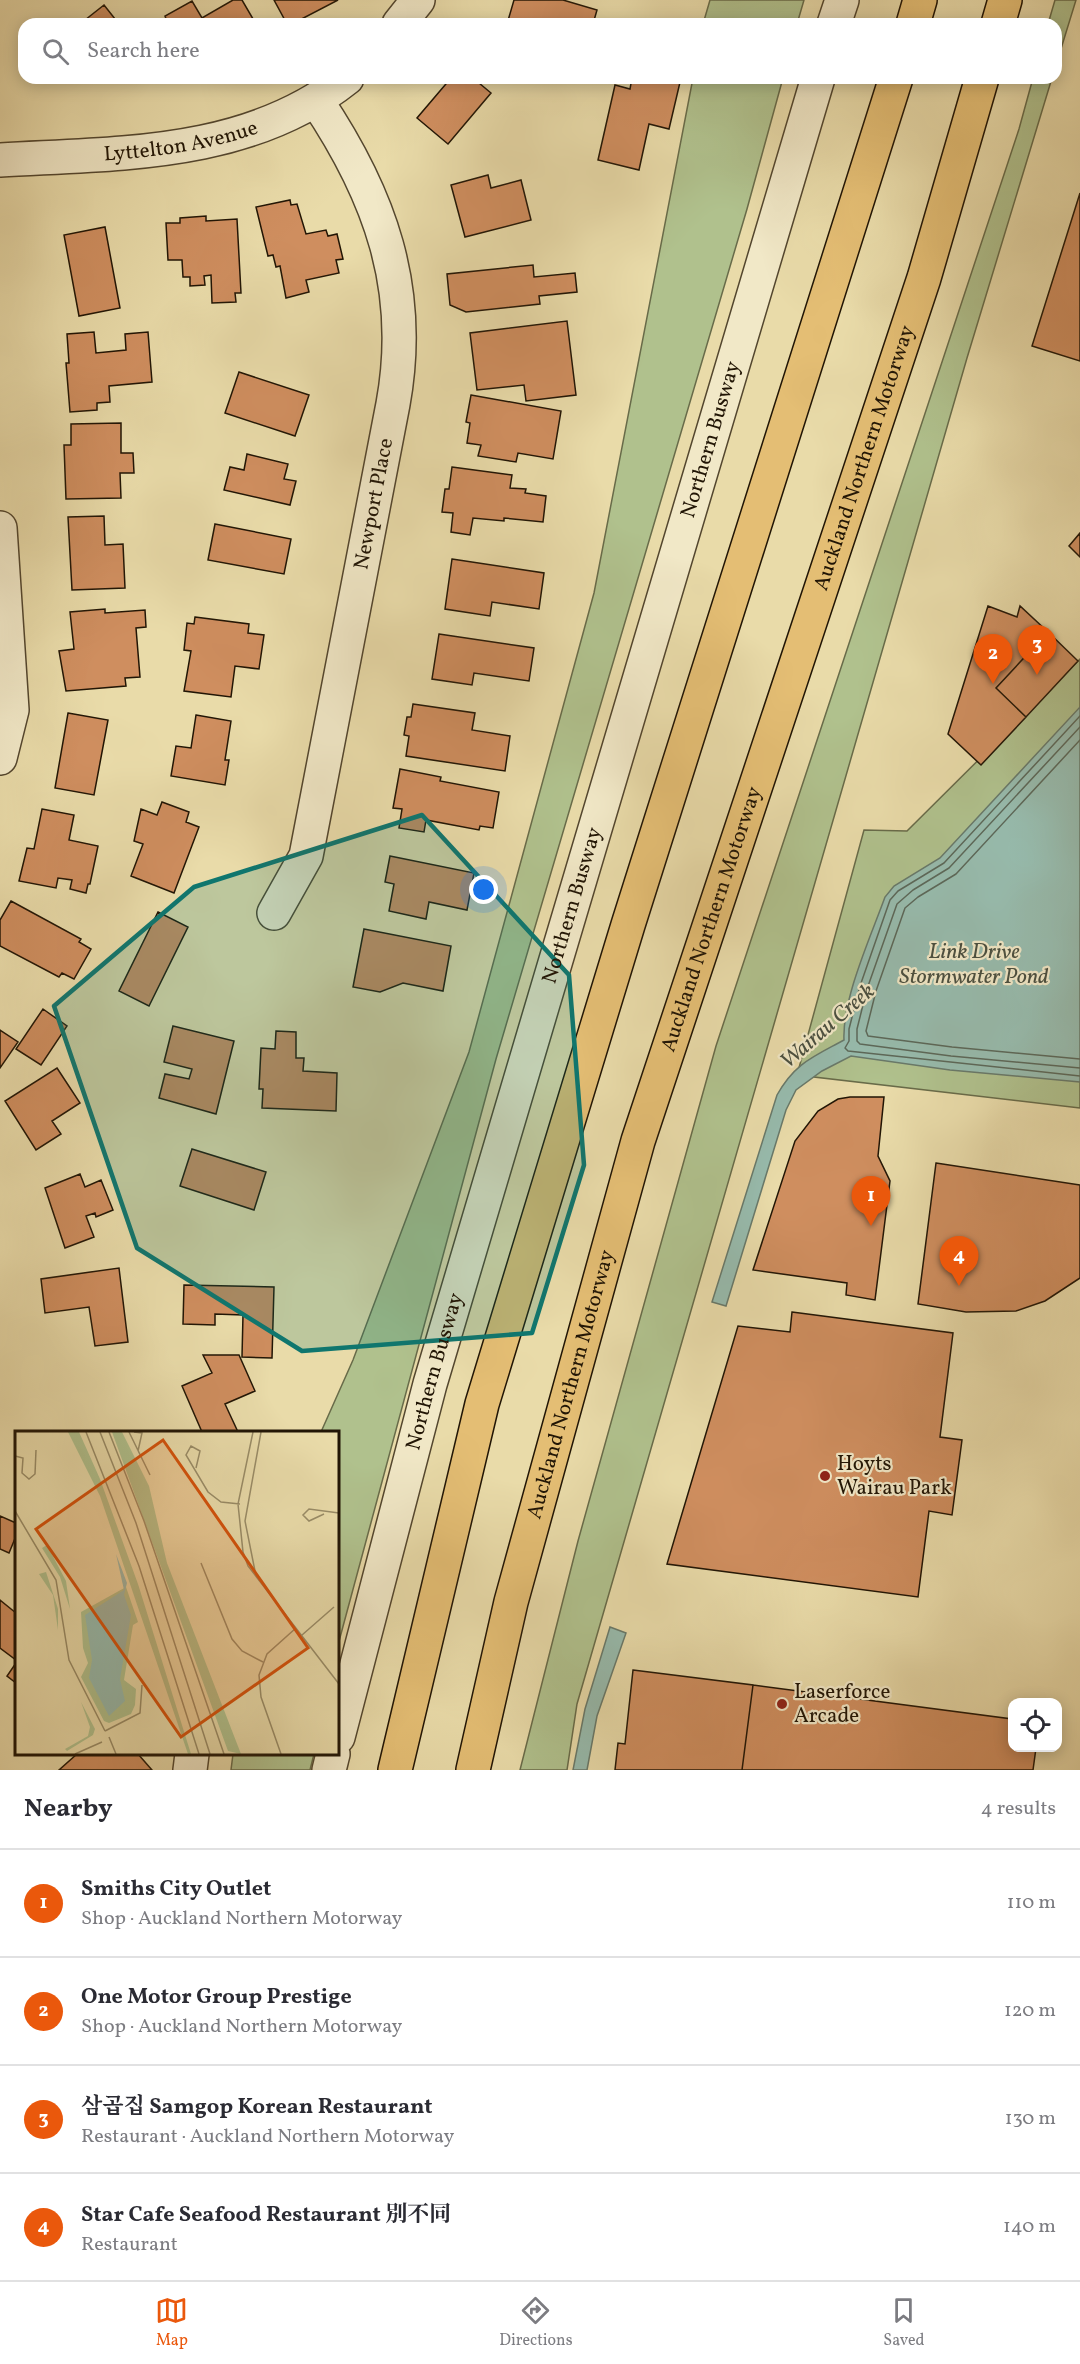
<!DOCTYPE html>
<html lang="en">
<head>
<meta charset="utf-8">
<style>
	body { margin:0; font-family:Vollkorn,"Noto Serif SC","Noto Serif KR",serif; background:#f7f7f7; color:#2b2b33 }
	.controls { position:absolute; right:18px; bottom:18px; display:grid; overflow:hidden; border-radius:12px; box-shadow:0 3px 15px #0003 }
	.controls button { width:54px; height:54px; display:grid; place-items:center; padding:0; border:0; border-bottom:2px solid #e1e1e2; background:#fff; color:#2b2b33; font:30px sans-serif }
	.you { position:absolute; left:484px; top:890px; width:21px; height:21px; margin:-15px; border:4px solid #fff; border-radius:50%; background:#1a73e8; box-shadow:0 0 0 9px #1a73e833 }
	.badge { display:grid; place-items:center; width:39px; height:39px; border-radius:50%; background:#ea580c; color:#fff; font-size:20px; font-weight:700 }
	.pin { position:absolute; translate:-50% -50px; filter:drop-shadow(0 2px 3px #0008) }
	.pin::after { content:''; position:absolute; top:32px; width:21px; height:18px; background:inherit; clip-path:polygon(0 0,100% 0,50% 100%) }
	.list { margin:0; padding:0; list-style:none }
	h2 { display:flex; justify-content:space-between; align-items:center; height:78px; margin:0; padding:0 24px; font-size:26px }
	h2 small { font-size:20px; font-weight:400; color:#7c7c81 }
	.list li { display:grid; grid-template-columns:39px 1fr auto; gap:18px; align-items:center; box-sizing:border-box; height:108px; padding:0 24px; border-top:2px solid #e1e1e2 }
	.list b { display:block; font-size:22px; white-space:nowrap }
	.list p { margin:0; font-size:20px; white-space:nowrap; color:#7c7c81 }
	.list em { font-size:20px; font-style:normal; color:#7c7c81 }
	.icon { flex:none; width:33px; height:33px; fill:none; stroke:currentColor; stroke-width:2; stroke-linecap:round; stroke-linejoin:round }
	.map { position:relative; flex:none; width:1080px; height:1770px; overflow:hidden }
	.search { position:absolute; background:#fff; box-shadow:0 3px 15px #0003; left:18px; right:18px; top:18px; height:66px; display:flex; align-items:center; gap:15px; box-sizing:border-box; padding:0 21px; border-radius:18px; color:#7c7c81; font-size:22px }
	.sheet { height:510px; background:#fff }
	nav { display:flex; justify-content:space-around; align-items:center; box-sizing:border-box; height:84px; border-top:2px solid #e1e1e2; background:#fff; font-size:16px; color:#7c7c81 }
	nav a { display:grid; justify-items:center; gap:3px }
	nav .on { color:#ea580c }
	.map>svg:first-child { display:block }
	.green { fill:#b0c18d; stroke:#686b49; stroke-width:1.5 }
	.water { fill:#97bbad; stroke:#68796a; stroke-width:1.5 }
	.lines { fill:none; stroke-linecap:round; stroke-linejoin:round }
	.shore { stroke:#5c6859; stroke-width:1.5 }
	.building { fill:#cf8e5f; stroke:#211505; stroke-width:1.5 }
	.minor-casing { stroke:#53462e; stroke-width:36 }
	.highway-casing { stroke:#211505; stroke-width:36 }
	.minor { stroke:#f1e8c7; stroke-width:33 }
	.highway { stroke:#e4be74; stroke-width:33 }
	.marked { fill:#0f766e; fill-opacity:0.2; stroke:#0f766e; stroke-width:4.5; stroke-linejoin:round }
	.poi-dot { fill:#8f2418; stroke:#f1e8c7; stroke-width:2 }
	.labels { text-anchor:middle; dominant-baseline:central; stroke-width:4.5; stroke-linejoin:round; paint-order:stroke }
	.street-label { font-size:21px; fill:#211505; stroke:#f1e8c7 }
	.poi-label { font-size:21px; fill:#211505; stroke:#f1e8c7; text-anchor:start }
	.water-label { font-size:22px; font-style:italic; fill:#4a4f40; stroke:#f1e8c7 }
	.inset-road { fill:none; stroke:#998c67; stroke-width:1.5 }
	.view { fill:#d4520b; fill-opacity:0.15; stroke:#d4520b; stroke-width:3 }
	.inset-edge { fill:none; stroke:#211505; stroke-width:3 }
</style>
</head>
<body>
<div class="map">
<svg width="1080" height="1770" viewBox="0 0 1080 1770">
	<rect width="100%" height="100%" fill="#e9dba9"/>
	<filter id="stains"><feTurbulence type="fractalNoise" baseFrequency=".00333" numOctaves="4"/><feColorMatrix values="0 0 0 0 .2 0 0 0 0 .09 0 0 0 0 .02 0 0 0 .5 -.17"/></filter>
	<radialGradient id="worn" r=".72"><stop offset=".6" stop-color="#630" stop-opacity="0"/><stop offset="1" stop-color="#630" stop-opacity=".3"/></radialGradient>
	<path class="green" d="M710 0H804L797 24H703Z
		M1055 0H1076L1056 65V24H1048Z
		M693 78H783L747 209 496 1059 338 1645V1432H321L353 1360 469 1052 594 593Z
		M1033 78H1052L967 358 577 1704 567 1770H520L578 1541 716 1046 1019 129Z
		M1080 659V1108L797 1075 864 830 907 831Z
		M233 1754H314L310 1770H231Z"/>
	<path class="water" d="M1080 707V1082L950 1070 851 1056 822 1071 796 1090 786 1110 726 1306 712 1302 777 1095C795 1063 813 1057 844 1040 842 999 871 936 885 897L894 886 940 858Z
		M610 1627 626 1633 597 1716 587 1770H573L585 1709Z"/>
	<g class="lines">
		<path class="shore" d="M1080 716 944 863 898 891 890 900 860 986 849 1029V1041L845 1048 848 1051 1080 1076
			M1080 727 949 868 913 890 897 904 867 989 857 1029V1041L860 1044 951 1056 1080 1068
			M1080 740 956 874 918 897 905 908 876 991 866 1031 868 1036 952 1047 1080 1059"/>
	</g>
	<path class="building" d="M233 0H242L256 24H168L165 16 192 1 202 18Z
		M274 0H338L292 24H287Z
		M514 0H563L597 10 593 24H507Z
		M104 5 119 24H80Z
		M451 78H473L491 93 448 144 417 118Z
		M632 78H681L669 129 649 124 639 170 598 160 615 85 630 89Z
		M488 175 491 188 521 180 531 220 465 237 451 185Z
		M1080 193V361L1032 346Z
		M290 200 291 205 297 204 306 234 326 230 328 236 337 234 343 259 336 260 339 273 306 280 309 292 286 298 280 266 276 267 273 255 268 256 256 207Z
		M206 216V221L237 219 241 293H235L236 302 212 303 211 275 204 276 205 285 190 286V277H183L182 260H168L166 223H180V218Z
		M105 227 120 308 79 316 64 235Z
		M533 265 534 277 575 273 577 292 539 296 540 304 466 312 450 305 447 274Z
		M567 321 576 395 526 401 524 385 477 390 470 333Z
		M94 332 96 353 126 350 125 334 148 332 152 382 109 386 110 402 97 403V410L70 412 66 363H69L67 334Z
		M239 372 309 395 295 436 225 413Z
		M471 395 561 411 553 459 518 453 516 462 478 456 481 445 467 443 470 423 466 422Z
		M121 423V453H133L134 473H120L121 498 66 499 64 445H71V424Z
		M247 454 288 464 284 479 296 481 290 505 224 490 230 467 244 470Z
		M452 467 512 475 510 488 526 489 525 493 546 496 543 522 504 518V521L473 518 470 535 451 532 453 513 442 512 445 489H449Z
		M104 516 105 545 123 544 125 588 72 590 68 517Z
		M215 524 291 539 284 574 208 560Z
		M1080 533V557L1069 546Z
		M452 559 544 573 539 609 492 602 490 616 445 609Z
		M988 606 1017 617 1020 606 1048 632 996 688 1026 717 981 765 948 734Z
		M105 609V613L145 610 146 627 136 628 140 677 125 678 126 686 66 691 59 651 74 649 70 612Z
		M195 617 249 624 248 633 264 635 259 669 235 666 231 697 184 691 191 651 184 650 187 623 194 624Z
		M1048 632 1078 661 1026 717 996 688Z
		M439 634 534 648 529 681 474 673 472 685 432 679Z
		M413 704 475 713 472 730 510 736 505 771 406 756 409 736 404 735 407 717H411Z
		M68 713 108 720 94 795 55 788Z
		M196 715 231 721 225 760H229L225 785 171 776 176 746 191 748Z
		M400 769 441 777 440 781 499 792 493 828 480 826 479 830 426 820 424 832 399 828 402 809 393 808Z
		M162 802 189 812 186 822 199 827 174 893 131 876 143 844 134 841 141 809 157 815Z
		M42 809 74 815 69 840 98 846 90 884H88L86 893 70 889 72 880 58 878 56 888 19 881 27 848 34 849Z
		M390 856 474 873 467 910 429 902 426 919 389 911 394 884 385 882Z
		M11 901 81 939 79 942 91 949 74 979 62 973 59 977 0 946V920Z
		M158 912 188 927 149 1006 119 991Z
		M364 929 451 946 443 991 403 983 380 992 353 987Z
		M43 1009 67 1026 41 1065 16 1049Z
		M173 1026 234 1041 216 1114 159 1098 165 1074 189 1079 192 1069 164 1062Z
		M0 1030 18 1042 0 1068Z
		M276 1031 296 1032V1058H304L303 1071 337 1073 336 1111 262 1108 263 1089H259L261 1048 275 1049Z
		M57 1068 80 1103 52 1121 61 1134 36 1150 5 1101Z
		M850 1097H884L878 1156 890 1181 875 1300 846 1295 847 1283 753 1270 795 1141 818 1111 838 1099Z
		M192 1149 266 1172 254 1210 180 1186Z
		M936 1163 1080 1185V1278L1045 1301 1016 1311 966 1312 918 1304Z
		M80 1174 85 1187 101 1180 113 1210 96 1217 95 1213 86 1216 94 1237 65 1248 45 1188Z
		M119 1268 128 1342 95 1346 89 1307 45 1313 41 1279Z
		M184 1285 274 1287 272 1358 242 1357 243 1315 215 1314V1325L183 1324Z
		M792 1312 953 1333 940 1437 962 1440 952 1515 929 1511 918 1597 667 1564 738 1326 790 1332Z
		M203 1355H239L255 1391 225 1404 238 1432H202L182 1386 212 1373Z
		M0 1516 16 1523V1536L9 1553 0 1549Z
		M0 1600 16 1613V1660L0 1648Z
		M16 1663V1683L7 1676Z
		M633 1670 753 1685 742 1770H615L618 1743 625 1744Z
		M753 1685 1012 1719V1748H1036L1033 1770H742Z
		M77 1754H138L152 1770H59Z"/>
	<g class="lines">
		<defs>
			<g id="minor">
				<path d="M399 24 418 0"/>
				<path d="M834 24 842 0"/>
				<path id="s1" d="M0 160C120 153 248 157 347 78"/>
				<path d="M0 528 12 710 0 758"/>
				<path id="s2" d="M274 913 306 856 393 404C414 289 380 195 316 100"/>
				<path id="s3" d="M338 1737 430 1384 818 78"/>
				<path d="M190 1770 192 1754"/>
				<path d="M329 1770 333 1754"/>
			</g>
			<g id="highway">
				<path d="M913 24 920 0"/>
				<path d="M998 24 1005 0"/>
				<path d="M395 1770 482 1404 628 925 896 78"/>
				<path id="s4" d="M473 1770 511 1602 638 1141 924 278 982 78"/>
			</g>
		</defs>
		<use href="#minor" class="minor-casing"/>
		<use href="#highway" class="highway-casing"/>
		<use href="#minor" class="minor"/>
		<use href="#highway" class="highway"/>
	</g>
	<path class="marked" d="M422 815 569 975 584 1165 532 1333 302 1351 137 1248 54 1006 194 887Z"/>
	<g class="poi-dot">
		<circle cx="825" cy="1476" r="6"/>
		<circle cx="782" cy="1704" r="6"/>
	</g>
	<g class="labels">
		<g class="street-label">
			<text stroke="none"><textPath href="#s1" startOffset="182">Lyttelton Avenue</textPath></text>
			<text stroke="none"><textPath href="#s3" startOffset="1350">Northern Busway</textPath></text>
			<text stroke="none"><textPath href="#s4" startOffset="1370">Auckland Northern Motorway</textPath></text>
			<text stroke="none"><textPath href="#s2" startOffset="424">Newport Place</textPath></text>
			<text stroke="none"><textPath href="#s3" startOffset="864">Northern Busway</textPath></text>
			<text stroke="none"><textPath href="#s4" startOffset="884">Auckland Northern Motorway</textPath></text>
			<text stroke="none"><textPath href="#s3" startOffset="378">Northern Busway</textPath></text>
			<text stroke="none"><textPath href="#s4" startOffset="398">Auckland Northern Motorway</textPath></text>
		</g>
		<g class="poi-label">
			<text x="837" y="1464">Hoyts<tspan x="837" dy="24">Wairau Park</tspan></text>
			<text x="794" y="1692">Laserforce<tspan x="794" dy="24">Arcade</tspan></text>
		</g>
		<g class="water-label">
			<text x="974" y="952">Link Drive<tspan x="974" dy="25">Stormwater Pond</tspan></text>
			<text transform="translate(828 1027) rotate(-41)">Wairau Creek</text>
		</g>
	</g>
	<g transform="translate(15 1431)">
		<rect width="324" height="324" fill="#e9dba9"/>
		<path d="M53 1H64L85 48 123 153 176 323H173L85 65ZM97 1H107L134 55 152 132 226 323 213 320ZM32 114 51 150 55 178 45 146 27 117ZM31 141 43 178V199L38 164 24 143ZM111 156 123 191 118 194 109 249 121 258 120 274 116 283 94 292 89 290 66 246 73 232 68 217 66 181ZM66 271 80 298 78 304 52 320 50 318 73 305 75 296Z" fill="#b0c18d"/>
		<path d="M101 123 112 152 109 164 116 184 105 248 110 270 94 285 74 247 77 229 70 184 109 159Z" fill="#97bbad"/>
		<path class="inset-road" d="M71 1 124 135 184 323M85 1 121 92 195 323M94 1 129 90 209 323M114 1 135 44M119 1 127 2 123 20M238 1 223 73 228 121 233 135 324 253M0 25 8 27 7 42 14 48 20 43 21 19M181 37 185 20 176 15 171 24 193 61 206 71 225 73M0 80 41 149 54 229 90 300M309 83 294 90 288 84 294 78 324 82M186 132 217 208 227 220 248 231M240 140 230 90 246 1M287 204 319 176M90 300 125 282 127 254M94 306 101 323M60 323 87 311M266 323 246 266 244 244 252 223 281 197"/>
		<path class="view" d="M148 9 293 217 166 306 21 98Z"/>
		<rect width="324" height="324" class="inset-edge"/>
	</g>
	<rect width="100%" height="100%" filter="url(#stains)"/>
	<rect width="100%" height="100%" fill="url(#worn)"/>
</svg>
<div class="controls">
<button><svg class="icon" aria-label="locate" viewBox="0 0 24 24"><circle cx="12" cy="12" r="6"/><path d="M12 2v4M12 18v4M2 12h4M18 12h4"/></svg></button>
</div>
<div class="you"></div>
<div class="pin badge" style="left:871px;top:1226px">1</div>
<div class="pin badge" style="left:993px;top:684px">2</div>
<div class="pin badge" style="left:1037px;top:675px">3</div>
<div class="pin badge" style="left:959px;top:1286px">4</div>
<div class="search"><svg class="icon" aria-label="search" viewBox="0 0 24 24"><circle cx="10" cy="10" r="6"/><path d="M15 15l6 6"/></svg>Search here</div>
</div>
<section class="sheet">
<h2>Nearby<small>4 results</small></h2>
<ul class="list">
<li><span class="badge">1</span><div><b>Smiths City Outlet</b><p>Shop · Auckland Northern Motorway</p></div><em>110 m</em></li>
<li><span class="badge">2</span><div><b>One Motor Group Prestige</b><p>Shop · Auckland Northern Motorway</p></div><em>120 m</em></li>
<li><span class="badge">3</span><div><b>삼곱집 Samgop Korean Restaurant</b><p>Restaurant · Auckland Northern Motorway</p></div><em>130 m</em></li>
<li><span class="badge">4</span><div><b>Star Cafe Seafood Restaurant 別不同</b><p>Restaurant</p></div><em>140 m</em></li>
</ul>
</section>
<nav>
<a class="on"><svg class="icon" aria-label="map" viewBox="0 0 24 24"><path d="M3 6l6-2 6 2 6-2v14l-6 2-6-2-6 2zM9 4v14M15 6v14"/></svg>Map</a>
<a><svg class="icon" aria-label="directions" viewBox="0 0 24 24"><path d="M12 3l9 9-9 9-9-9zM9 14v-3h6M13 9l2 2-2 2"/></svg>Directions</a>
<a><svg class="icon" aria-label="saved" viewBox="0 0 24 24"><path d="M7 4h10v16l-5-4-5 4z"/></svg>Saved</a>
</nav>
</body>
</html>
